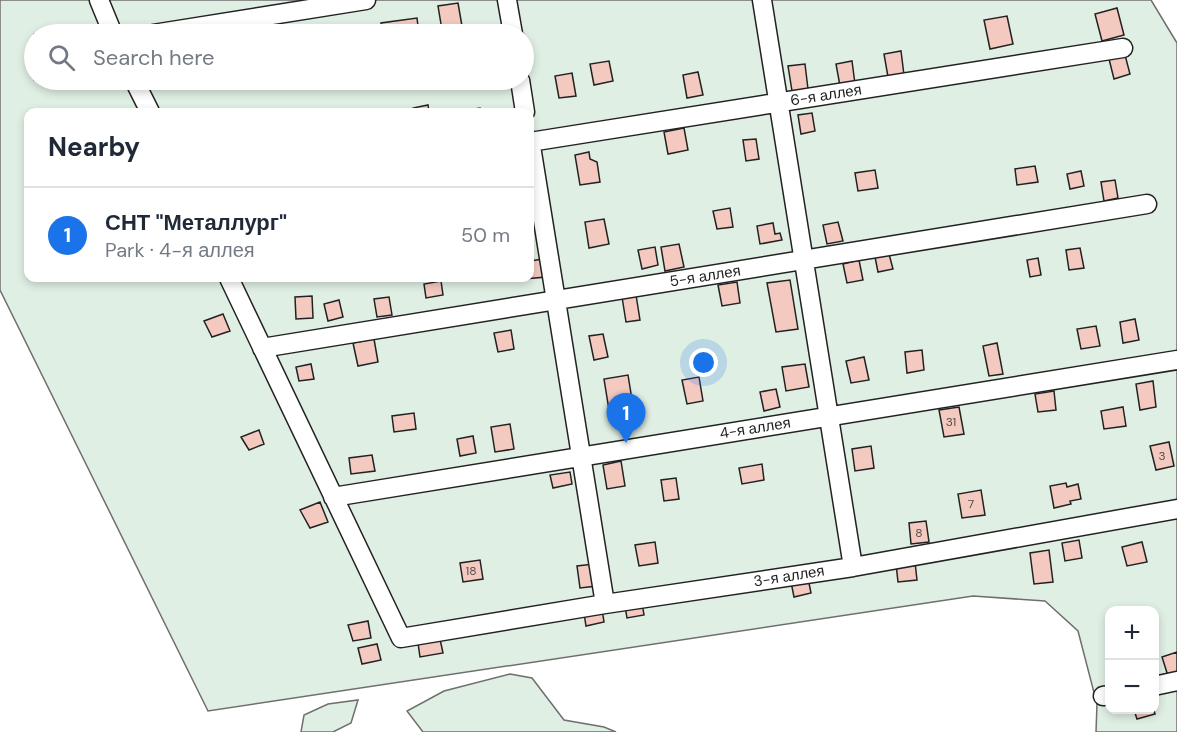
<!DOCTYPE html>
<html lang="en">
<head>
<meta charset="utf-8">
<style>
	body { margin:0; font-family:"DM Sans",sans-serif; background:#f6f6f7; color:#1f2937 }
	.controls { position:absolute; right:18px; bottom:18px; display:grid; overflow:hidden; border-radius:12px; box-shadow:0 3px 9px #0003 }
	.controls button { width:54px; height:54px; display:grid; place-items:center; padding:0; border:0; border-bottom:2px solid #e0e1e3; background:#fff; color:#1f2937; font:30px sans-serif }
	.you { position:absolute; left:704px; top:363px; width:21px; height:21px; margin:-15px; border:4px solid #fff; border-radius:50%; background:#1a73e8; box-shadow:0 0 0 9px #1a73e833 }
	.badge { display:grid; place-items:center; width:39px; height:39px; border-radius:50%; background:#1a73e8; color:#fff; font-size:20px; font-weight:700 }
	.pin { position:absolute; translate:-50% -50px; filter:drop-shadow(0 2px 3px #0008) }
	.pin::after { content:''; position:absolute; top:32px; width:21px; height:18px; background:inherit; clip-path:polygon(0 0,100% 0,50% 100%) }
	.list { margin:0; padding:0; list-style:none }
	h2 { display:flex; justify-content:space-between; align-items:center; height:78px; margin:0; padding:0 24px; font-size:26px }
	h2 small { font-size:20px; font-weight:400; color:#747a83 }
	.list li { display:grid; grid-template-columns:39px 1fr auto; gap:18px; align-items:center; box-sizing:border-box; height:96px; padding:0 24px; border-top:2px solid #e0e1e3 }
	.list b { display:block; font-size:22px; white-space:nowrap }
	.list p { margin:0; font-size:20px; white-space:nowrap; color:#747a83 }
	.list em { font-size:20px; font-style:normal; color:#747a83 }
	.icon { flex:none; width:33px; height:33px; fill:none; stroke:currentColor; stroke-width:2; stroke-linecap:round; stroke-linejoin:round }
	.map { position:relative; flex:none; width:1177px; height:732px; overflow:hidden }
	.search { position:absolute; background:#fff; box-shadow:0 3px 9px #0003; left:24px; top:24px; width:510px; height:66px; display:flex; align-items:center; gap:15px; box-sizing:border-box; padding:0 21px; border-radius:33px; color:#747a83; font-size:22px }
	.panel { position:absolute; background:#fff; box-shadow:0 3px 9px #0003; left:24px; top:108px; width:510px; height:174px; border-radius:12px }
	.map>svg:first-child { display:block }
	.green { fill:#e0efe3; stroke:#6f6f6f; stroke-width:1.5; fill-rule:evenodd }
	.building { fill:#f3c9c0; stroke:#222; stroke-width:1.5 }
	.lines { fill:none; stroke-linecap:round; stroke-linejoin:round }
	.minor-casing { stroke:#222; stroke-width:21 }
	.minor { stroke:#fff; stroke-width:18 }
	.labels { text-anchor:middle; dominant-baseline:central; stroke-width:4.5; stroke-linejoin:round; paint-order:stroke }
	.number-label { font-size:12px; fill:#564c4a }
	.street-label { font-size:15px; fill:#222; stroke:#fff }
</style>
</head>
<body>
<div class="map">
<svg width="1177" height="732" viewBox="0 0 1177 732">
	<rect width="100%" height="100%" fill="#fff"/>
	<path class="green" d="M0 0H1151L1177 43V732H1096L1097 704 1078 631 1045 601 973 596 208 711 0 290ZM34 34H524V80H34ZM28 112H530V278H28ZM1110 610H1154V710H1110Z
		M510 674 532 678 564 720 604 727 616 732H423L407 711 444 691Z
		M358 700 351 723 333 732H301L304 715 328 704Z"/>
	<path class="building" d="M458 3 462 26 442 30 438 6Z
		M1117 8 1124 35 1102 41 1095 14Z
		M1007 16 1013 44 990 49 984 20Z
		M417 18 419 34H382L381 23Z
		M901 51 904 75 888 77 884 54Z
		M1125 55 1130 74 1114 79 1109 59Z
		M609 61 613 81 594 85 590 64Z
		M852 61 855 84 840 86 836 64Z
		M805 64 808 89 792 91 788 66Z
		M698 72 703 95 687 98 683 75Z
		M572 73 576 96 559 98 555 76Z
		M491 80H508V83L492 85Z
		M428 105 429 112H413V108Z
		M480 108 481 112H463V111Z
		M812 113 815 131 801 134 798 115Z
		M684 128 688 150 668 154 664 132Z
		M756 139 759 159 746 161 743 140Z
		M589 152 590 159 597 162 600 182 580 185 575 155Z
		M1035 166 1038 182 1017 185 1015 169Z
		M875 170 878 188 858 191 855 173Z
		M1081 171 1084 186 1070 189 1067 174Z
		M1115 180 1118 198 1104 201 1101 182Z
		M730 208 733 227 717 229 713 211Z
		M604 219 609 244 589 248 585 222Z
		M838 222 843 241 827 244 823 225Z
		M773 223 775 234 780 233 782 240 760 244 757 226Z
		M679 244 684 267 665 271 661 247Z
		M655 247 658 265 642 269 638 250Z
		M1080 248 1084 268 1069 270 1066 250Z
		M889 254 893 269 878 272 875 257Z
		M1038 258 1041 275 1030 277 1027 260Z
		M543 259 546 277 524 279 523 278H530V261Z
		M859 260 863 280 847 283 843 264Z
		M790 280 798 329 776 332 767 283Z
		M441 281 443 295 426 298 424 284Z
		M737 282 740 303 722 306 718 285Z
		M636 295 640 320 626 322 622 297Z
		M312 296 313 318 296 319 295 297Z
		M389 297 392 315 377 317 374 299Z
		M339 300 343 317 328 321 324 304Z
		M223 314 230 331 212 337 204 321Z
		M1135 319 1139 340 1123 343 1120 322Z
		M1096 326 1100 346 1081 349 1077 329Z
		M511 330 514 349 498 352 494 333Z
		M603 334 608 357 594 360 589 336Z
		M374 339 378 362 358 366 353 343Z
		M997 343 1003 374 989 376 983 346Z
		M922 350 924 370 907 373 905 352Z
		M864 357 869 380 851 383 846 361Z
		M311 364 314 379 299 381 296 367Z
		M805 364 809 387 786 391 782 367Z
		M628 375 633 406 609 410 604 379Z
		M699 377 703 401 687 404 682 380Z
		M1153 381 1156 407 1140 410 1136 384Z
		M776 389 780 407 764 411 760 392Z
		M1054 391 1056 410 1038 412 1035 394Z
		M959 407 964 434 944 437 939 410Z
		M1123 407 1126 426 1104 429 1101 411Z
		M414 413 416 429 394 432 392 416Z
		M510 424 514 449 495 452 491 427Z
		M259 430 264 444 249 450 241 437Z
		M473 436 476 453 460 456 457 439Z
		M1169 442 1174 466 1156 470 1150 446Z
		M871 446 874 468 855 471 852 449Z
		M372 455 375 471 351 474 349 458Z
		M621 461 625 486 607 489 603 465Z
		M762 464 764 480 742 484 739 468Z
		M570 472 572 484 553 488 550 475Z
		M676 478 679 499 664 501 661 480Z
		M1066 483 1067 487 1078 484 1081 499 1070 501 1071 504 1054 508 1050 486Z
		M981 490 985 515 962 518 958 494Z
		M320 502 328 522 310 528 300 510Z
		M926 521 929 542 911 544 909 523Z
		M1079 540 1082 558 1065 561 1062 543Z
		M655 542 658 563 639 566 635 545Z
		M1142 542 1147 562 1127 566 1122 547Z
		M1049 550 1053 582 1034 584 1030 553Z
		M480 560 483 579 463 582 460 563Z
		M915 562 917 580 898 582 896 564Z
		M594 564 597 586 580 588 577 566Z
		M808 578 811 593 794 597 791 582Z
		M642 603 644 615 627 618 625 606Z
		M602 609 604 622 586 626 584 613Z
		M368 621 371 638 353 641 348 625Z
		M440 639 443 653 420 657 418 643Z
		M377 644 381 660 362 664 358 648Z
		M1177 652V674L1168 676 1162 657Z
		M1134 710H1154L1155 714 1137 719Z"/>
	<g class="lines">
		<defs>
			<path id="minor" d="M99 0 113 34
				M507 0 513 34
				M762 0 853 567
				M153 34 366 0
				M134 80 150 112
				M520 80 525 112
				M530 140 605 604
				M530 142 1123 48
				M229 278 401 638 605 604 853 567 1177 509
				M262 348 1147 204
				M333 497 1177 360
				M1154 686 1177 681
				M1103 696 1110 695"/>
		</defs>
		<use href="#minor" class="minor-casing"/>
		<use href="#minor" class="minor"/>
	</g>
	<g class="labels">
		<g class="number-label">
			<text x="951" y="422">31</text>
			<text x="1162" y="456">3</text>
			<text x="971" y="504">7</text>
			<text x="919" y="533">8</text>
			<text x="471" y="571">18</text>
		</g>
		<g class="street-label">
			<text transform="translate(826 95) rotate(-9)">6-я аллея</text>
			<text transform="translate(705 276) rotate(-9)">5-я аллея</text>
			<text transform="translate(755 428) rotate(-9)">4-я аллея</text>
			<text transform="translate(789 576) rotate(-9)">3-я аллея</text>
		</g>
	</g>
</svg>
<div class="controls">
<button>+</button>
<button>−</button>
</div>
<div class="you"></div>
<div class="pin badge" style="left:626px;top:443px">1</div>
<div class="search"><svg class="icon" aria-label="search" viewBox="0 0 24 24"><circle cx="10" cy="10" r="6"/><path d="M15 15l6 6"/></svg>Search here</div>
<section class="panel">
<h2>Nearby<small></small></h2>
<ul class="list">
<li><span class="badge">1</span><div><b>СНТ &quot;Металлург&quot;</b><p>Park · 4-я аллея</p></div><em>50 m</em></li>
</ul>
</section>
</div>
</body>
</html>
